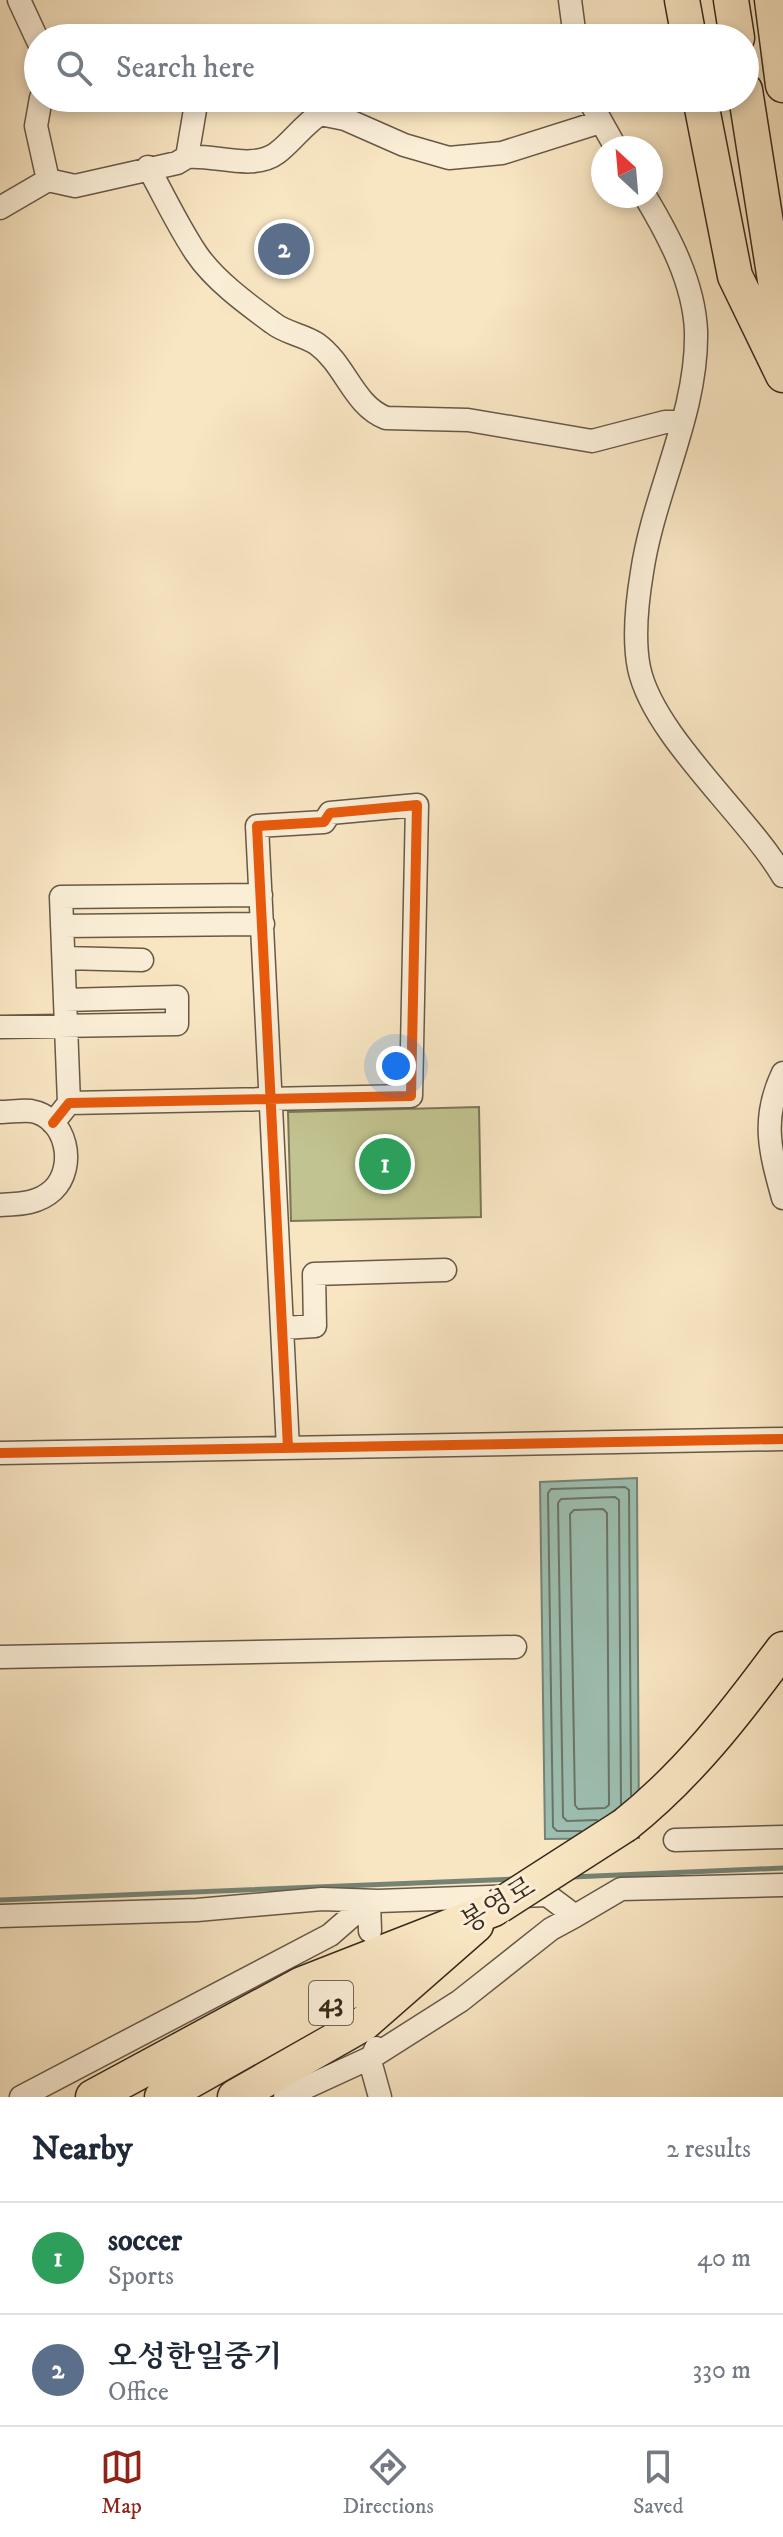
<!DOCTYPE html>
<html lang="en">
<head>
<meta charset="utf-8">
<style>
	body { margin:0; font-family:"IM FELL DW Pica","Noto Serif KR",serif; background:#f2f2f3; color:#1f2937 }
	.compass { position:absolute; left:591px; top:136px; width:72px; height:72px; border-radius:50%; background:#fff; box-shadow:0 4px 12px #0003; rotate:334deg }
	.you { position:absolute; left:396px; top:1066px; width:28px; height:28px; margin:-20px; border:6px solid #fff; border-radius:50%; background:#1a73e8; box-shadow:0 0 0 12px #1a73e833 }
	.badge { display:grid; place-items:center; width:52px; height:52px; border-radius:50%; background:#8f2418; color:#fff; font-size:26px; font-weight:700 }
	.pin { position:absolute; translate:-50% -50%; border:4px solid #fff; box-shadow:0 2px 8px #0006 }
	.list { margin:0; padding:0; list-style:none }
	h2 { display:flex; justify-content:space-between; align-items:center; height:104px; margin:0; padding:0 32px; font-size:34px }
	h2 small { font-size:26px; font-weight:400; color:#747a83 }
	.list li { display:grid; grid-template-columns:52px 1fr auto; gap:24px; align-items:center; box-sizing:border-box; height:112px; padding:0 32px; border-top:2px solid #e0e1e3 }
	.list b { display:block; font-size:30px; white-space:nowrap }
	.list p { margin:0; font-size:26px; white-space:nowrap; color:#747a83 }
	.list em { font-size:26px; font-style:normal; color:#747a83 }
	.icon { flex:none; width:44px; height:44px; fill:none; stroke:currentColor; stroke-width:2; stroke-linecap:round; stroke-linejoin:round }
	.map { position:relative; flex:none; width:783px; height:2097px; overflow:hidden }
	.search { position:absolute; background:#fff; box-shadow:0 4px 12px #0003; left:24px; right:24px; top:24px; height:88px; display:flex; align-items:center; gap:20px; box-sizing:border-box; padding:0 28px; border-radius:44px; color:#747a83; font-size:30px }
	.sheet { height:328px; background:#fff }
	nav { display:flex; justify-content:space-around; align-items:center; box-sizing:border-box; height:112px; border-top:2px solid #e0e1e3; background:#fff; font-size:22px; color:#747a83 }
	nav a { display:grid; justify-items:center; gap:4px }
	nav .on { color:#8f2418 }
	.map>svg:first-child { display:block }
	.green { fill:#c1c390; stroke:#7c7656; stroke-width:2 }
	.water { fill:#9dbfb1; stroke:#758375; stroke-width:2 }
	.lines { fill:none; stroke-linecap:round; stroke-linejoin:round }
	.shore { stroke:#6a7466; stroke-width:2 }
	.stream { stroke:#758375; stroke-width:5 }
	.minor-casing { stroke:#685946; stroke-width:25 }
	.highway-casing { stroke:#382a1c; stroke-width:37 }
	.minor { stroke:#faeed7; stroke-width:22 }
	.highway { stroke:#f8e5c2; stroke-width:34 }
	.highway-bridge-casing { stroke:#382a1c; stroke-width:37; stroke-linecap:butt }
	.highway-bridge { stroke:#f8e5c2; stroke-width:34 }
	.cycleway-casing { stroke:#faeed7; stroke-width:15 }
	.cycleway { stroke:#e8590c; stroke-width:10 }
	.labels { text-anchor:middle; dominant-baseline:central; stroke-width:6; stroke-linejoin:round; paint-order:stroke }
	.shield { fill:#faeed7; stroke:#726554; stroke-width:2 }
	.shield-label { font-size:26px; font-weight:bold; fill:#382a1c }
	.street-label { font-size:28px; fill:#382a1c; stroke:#faeed7 }
</style>
</head>
<body>
<div class="map">
<svg width="783" height="2097" viewBox="0 0 783 2097">
	<rect width="100%" height="100%" fill="#f8e5c2"/>
	<filter id="stains"><feTurbulence type="fractalNoise" baseFrequency=".0025" numOctaves="4"/><feColorMatrix values="0 0 0 0 .2 0 0 0 0 .09 0 0 0 0 .02 0 0 0 .5 -.17"/></filter>
	<radialGradient id="worn" r=".72"><stop offset=".6" stop-color="#630" stop-opacity="0"/><stop offset="1" stop-color="#630" stop-opacity=".3"/></radialGradient>
	<path class="green" d="M479 1107 481 1217 291 1221 288 1112Z"/>
	<path class="water" d="M637 1478 639 1838 545 1839 540 1482Z"/>
	<g class="lines">
		<path class="shore" d="M603 1509 607 1513 609 1805 605 1808 578 1809 575 1805 570 1514 574 1510Z
			M597 1820 567 1821 563 1817 558 1503 561 1499 615 1497 619 1500 621 1804
			M581 1831H557L553 1827 548 1493 551 1489 625 1487 629 1490 631 1795"/>
		<path class="stream" d="M572 1877 783 1868
			M0 1900 514 1879"/>
		<defs>
			<path id="minor" d="M19 0 38 41
				M570 0 575 38
				M41 98 36 126 48 180
				M319 98 320 114 345 119 404 145 449 158 502 153 600 122
				M588 98 616 148
				M187 157C214 154 253 171 277 153 292 142 303 125 320 114
				M148 167C164 196 178 226 196 253 214 280 247 304 273 323 285 333 304 335 317 344 346 365 353 405 386 418L468 420 592 441 665 422H680
				M645 196C669 236 694 283 696 331 698 413 654 491 642 572 637 602 633 638 639 668 653 735 746 814 783 876
				M0 208 48 180 75 186 177 163 187 157 197 98
				M62 926 263 924
				M64 958 142 960
				M0 1027 177 1024V997L65 1000
				M783 1073C761 1119 770 1151 783 1198
				M69 1103 61 897 261 895
				M0 1112C10 1112 21 1110 31 1111 67 1117 77 1167 53 1190 38 1204 19 1204 0 1205
				M53 1123 69 1103 411 1096 417 805 330 813 324 822 257 826 288 1448
				M284 1328 315 1326 314 1274 445 1270
				M0 1453 783 1439
				M0 1657 515 1647
				M675 1840 783 1837
				M369 1901 370 1931
				M0 1916 197 1910 322 1899 378 1901 547 1895 575 1916 621 1889 783 1885
				M376 2048 370 2061 380 2097
				M21 2097 330 1935 369 1901
				M285 2097 372 2057 460 2001 551 1929 575 1916"/>
			<path id="highway" d="M682 0 689 38
				M731 0 737 38
				M772 0 783 85
				M745 90 783 331
				M700 98 735 276 783 375
				M625 1825C688 1775 735 1714 783 1649
				M93 2097 302 1984 494 1909
				M162 2097 398 1964
				M235 2097 363 2024 476 1925"/>
		</defs>
		<use href="#minor" class="minor-casing"/>
		<use href="#highway" class="highway-casing"/>
		<use href="#minor" class="minor"/>
		<use href="#highway" class="highway"/>
		<defs>
			<path id="highway-bridge" d="M499 1906 625 1825"/>
		</defs>
		<use href="#highway-bridge" class="highway-bridge-casing"/>
		<use href="#highway-bridge" class="highway-bridge"/>
		<defs>
			<path id="cycleway" d="M53 1123 69 1103 411 1096 417 805 330 813 324 822 257 826 288 1448
				M0 1453 783 1439"/>
		</defs>
		<use href="#cycleway" class="cycleway-casing"/>
		<use href="#cycleway" class="cycleway"/>
	</g>
	<g class="labels">
		<rect class="shield" x="309" y="1981" width="44" height="44" rx="6"/>
		<g class="shield-label">
			<text x="331" y="2003">43</text>
		</g>
		<g class="street-label">
			<text transform="translate(498 1905) rotate(-31)">봉영로</text>
		</g>
	</g>
	<rect width="100%" height="100%" filter="url(#stains)"/>
	<rect width="100%" height="100%" fill="url(#worn)"/>
</svg>
<svg class="compass" viewBox="-18 -18 36 36"><path d="M0-13l5 13h-10z" fill="#e53935"/><path d="M0 13l5-13h-10z" fill="#747a83"/></svg>
<div class="you"></div>
<div class="pin badge" style="left:385px;top:1164px;background:#2e9e5b">1</div>
<div class="pin badge" style="left:284px;top:249px;background:#5c6f8a">2</div>
<div class="search"><svg class="icon" aria-label="search" viewBox="0 0 24 24"><circle cx="10" cy="10" r="6"/><path d="M15 15l6 6"/></svg>Search here</div>
</div>
<section class="sheet">
<h2>Nearby<small>2 results</small></h2>
<ul class="list">
<li><span class="badge" style="background:#2e9e5b">1</span><div><b>soccer</b><p>Sports</p></div><em>40 m</em></li>
<li><span class="badge" style="background:#5c6f8a">2</span><div><b>오성한일중기</b><p>Office</p></div><em>330 m</em></li>
</ul>
</section>
<nav>
<a class="on"><svg class="icon" aria-label="map" viewBox="0 0 24 24"><path d="M3 6l6-2 6 2 6-2v14l-6 2-6-2-6 2zM9 4v14M15 6v14"/></svg>Map</a>
<a><svg class="icon" aria-label="directions" viewBox="0 0 24 24"><path d="M12 3l9 9-9 9-9-9zM9 14v-3h6M13 9l2 2-2 2"/></svg>Directions</a>
<a><svg class="icon" aria-label="saved" viewBox="0 0 24 24"><path d="M7 4h10v16l-5-4-5 4z"/></svg>Saved</a>
</nav>
</body>
</html>
